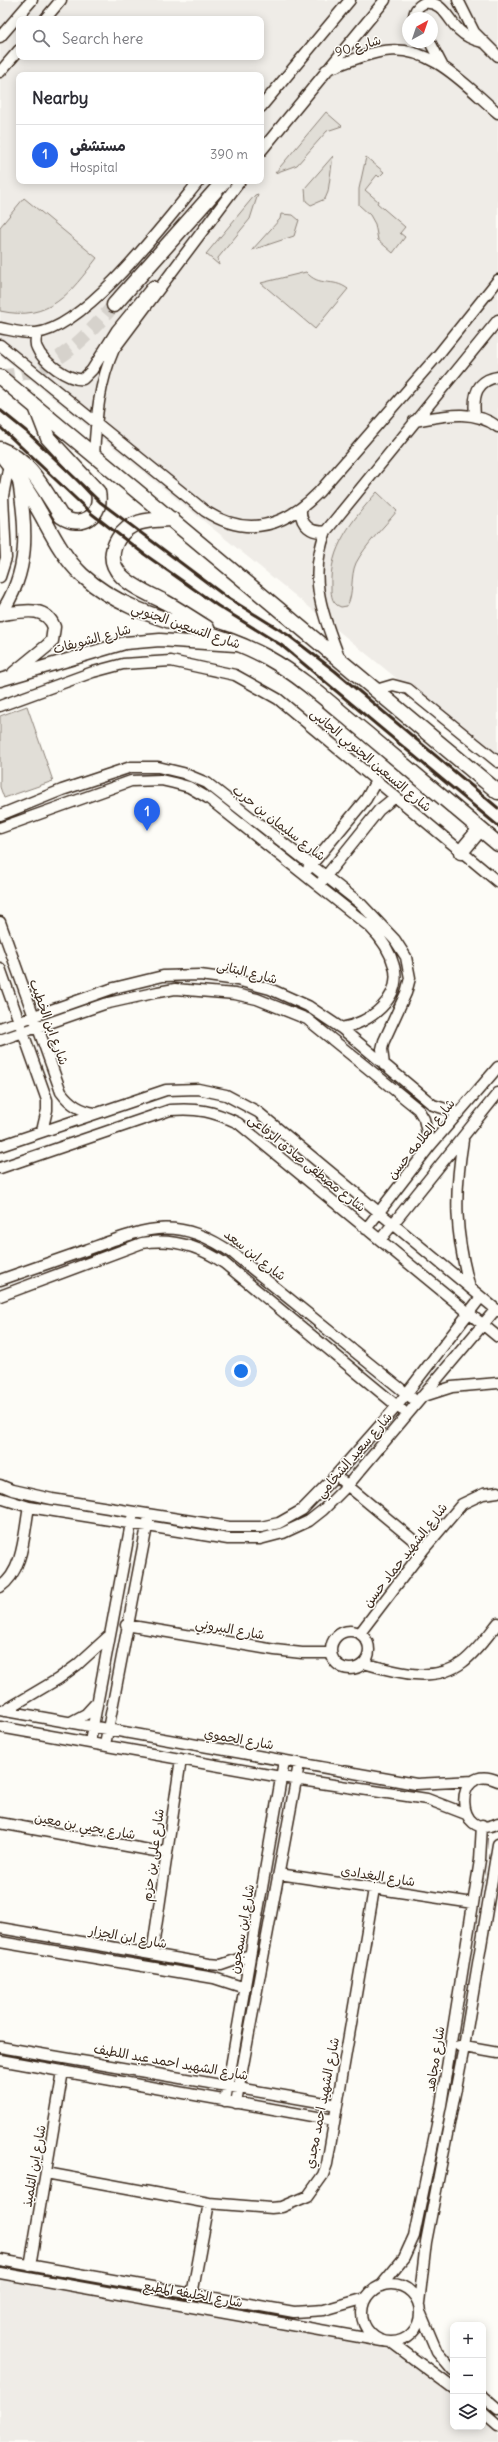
<!DOCTYPE html>
<html lang="en">
<head>
<meta charset="utf-8">
<style>
	body { margin:0; font-family:Delius,"Playpen Sans Arabic",sans-serif; background:#f2f2f3; color:#2b2b33 }
	.controls { position:absolute; right:12px; bottom:12px; display:grid; overflow:hidden; border-radius:8px; box-shadow:0 2px 10px #0003 }
	.controls button { width:36px; height:36px; display:grid; place-items:center; padding:0; border:0; border-bottom:1px solid #e1e1e2; background:#fff; color:#2b2b33; font:20px sans-serif }
	.compass { position:absolute; left:402px; top:12px; width:36px; height:36px; border-radius:50%; background:#fff; box-shadow:0 2px 10px #0003; rotate:40deg }
	.you { position:absolute; left:241px; top:1371px; width:14px; height:14px; margin:-10px; border:3px solid #fff; border-radius:50%; background:#1a73e8; box-shadow:0 0 0 6px #1a73e833 }
	.badge { display:grid; place-items:center; width:26px; height:26px; border-radius:50%; background:#2563eb; color:#fff; font-size:13px; font-weight:700 }
	.pin { position:absolute; translate:-50% -33px; filter:drop-shadow(0 1px 2px #0008) }
	.pin::after { content:''; position:absolute; top:21px; width:14px; height:12px; background:inherit; clip-path:polygon(0 0,100% 0,50% 100%) }
	.list { margin:0; padding:0; list-style:none }
	h2 { display:flex; justify-content:space-between; align-items:center; height:52px; margin:0; padding:0 16px; font-size:17px }
	h2 small { font-size:13px; font-weight:400; color:#7c7c81 }
	.list li { display:grid; grid-template-columns:26px 1fr auto; gap:12px; align-items:center; box-sizing:border-box; height:60px; padding:0 16px; border-top:1px solid #e1e1e2 }
	.list b { display:block; font-size:15px; white-space:nowrap }
	.list p { margin:0; font-size:13px; white-space:nowrap; color:#7c7c81 }
	.list em { font-size:13px; font-style:normal; color:#7c7c81 }
	.icon { flex:none; width:22px; height:22px; fill:none; stroke:currentColor; stroke-width:2; stroke-linecap:round; stroke-linejoin:round }
	.map { position:relative; flex:none; width:498px; height:2442px; overflow:hidden }
	.search { position:absolute; background:#fff; box-shadow:0 2px 10px #0003; left:16px; top:16px; width:248px; height:44px; display:flex; align-items:center; gap:10px; box-sizing:border-box; padding:0 14px; border-radius:8px; color:#7c7c81; font-size:15px }
	.panel { position:absolute; background:#fff; box-shadow:0 2px 10px #0003; left:16px; top:72px; width:248px; height:112px; border-radius:8px }
	.map>svg:first-child { display:block }
	.built { fill:#efece7; fill-rule:evenodd }
	.green { fill:#e1ded7; stroke:#8e847a }
	.lines { fill:none; stroke-linecap:round; stroke-linejoin:round }
	.highway-tunnel { stroke:#d6d2cc; stroke-width:14; stroke-dasharray:14 7; stroke-linecap:butt }
	.minor-casing { stroke:#3b2a1e; stroke-width:13 }
	.major-casing { stroke:#3b2a1e; stroke-width:15 }
	.highway-casing { stroke:#3b2a1e; stroke-width:17 }
	.minor { stroke:#fdfcf7; stroke-width:10 }
	.major { stroke:#fdfcf7; stroke-width:12 }
	.highway { stroke:#fdfcf7; stroke-width:14 }
	.rail { stroke:#3b2a1e; stroke-width:3 }
	.labels { text-anchor:middle; dominant-baseline:central; stroke-width:3; stroke-linejoin:round; paint-order:stroke }
	.street-label { font-size:13px; fill:#3b2a1e; stroke:#fdfcf7 }
</style>
</head>
<body>
<div class="map">
<svg width="498" height="2442" viewBox="0 0 498 2442">
	<rect width="100%" height="100%" fill="#fdfcf7"/>
	<filter id="ink" filterUnits="userSpaceOnUse"><feTurbulence type="fractalNoise" baseFrequency=".025" numOctaves="2"/><feDisplacementMap in="SourceGraphic" scale="8" xChannelSelector="R" yChannelSelector="G"/><feConvolveMatrix kernelMatrix="1 2 1 2 8 2 1 2 1" color-interpolation-filters="sRGB"/></filter>
	<g filter="url(#ink)">
		<path class="built" d="M0 0H498V761L0 355ZM408 18H432V42H408ZM19 19H261V57H19ZM19 75H261V181H19Z
			M0 2277 381 2346 406 2356 453 2395V2427H483V2420L498 2433V2442H0Z"/>
		<path class="green" d="M326 112 342 126 327 131 297 165 275 173Z
			M333 156 328 192 325 199 311 205 306 201 305 188Z
			M366 157 384 172 379 177 377 175 365 190 378 201 377 203 405 227 400 233 405 237 393 253 378 240 375 224 370 215 359 205V189Z
			M258 194 250 219 218 258 219 265 206 254 255 195Z
			M24 198 97 258C70 293 50 322 0 311V227Z
			M281 214 293 215 299 220 294 236 252 250 280 219Z
			M306 272C320 288 332 277 348 289L315 329 261 283Z
			M377 492 397 511C384 527 366 544 356 563 350 576 354 594 347 606L341 607C332 604 331 596 331 587 329 547 352 521 377 492Z
			M27 706 53 781 4 798 0 787V716Z"/>
		<g class="lines">
			<path class="highway-tunnel" d="M0 376C50 376 84 340 114 305"/>
			<defs>
				<path id="minor" d="M458 0 474 32 498 56
					M414 18C414 11 418 6 424 3 443 0 449 22 460 31 466 37 474 40 482 42
					M45 19 61 0
					M0 37 32 0
					M430 42 443 67
					M326 70C345 63 364 54 384 51 431 44 466 86 498 113
					M0 72 19 50
					M261 107 350 0
					M261 151 385 0
					M0 328C11 330 24 334 36 333 86 328 167 220 199 181
					M37 333C36 338 34 343 37 348 42 361 69 381 83 379L92 370 117 330 153 286
					M0 345 205 511C247 538 285 527 319 492L438 355 498 280
					M475 415C473 396 476 380 498 377
					M414 421C443 416 473 408 498 427
					M94 456C96 418 99 383 114 349L240 181
					M301 510C300 525 312 534 326 531
					M0 577 6 558 3 496 9 464
					M340 660C323 613 307 579 326 531L498 320
					M376 690 393 685 408 689 498 762
					M0 706 93 672 123 664 171 661 235 675 278 699 498 882
					M0 815 62 790 131 767H158L183 773 207 783 361 904 395 940 406 957 410 978 406 993 384 1041 382 1049 384 1065
					M0 828 131 781 161 780 174 783 189 787 208 798 370 927C381 938 390 950 394 966 403 998 369 1024 341 1028
					M308 869 366 799 376 781
					M322 881 379 810 395 797
					M0 922 61 1092C69 1103 80 1111 95 1113
					M0 968 47 1100V1110L42 1131
					M0 1028 114 988 163 976 200 975 237 980 270 989 308 1006 341 1028 433 1105 458 1113
					M0 1040 104 1004 158 992 175 989 235 994 257 999 307 1019 418 1109 424 1119 430 1146
					M463 1140C454 1196 455 1233 470 1288
					M0 1146 166 1090 198 1089 226 1095 258 1112 498 1311
					M0 1168 170 1110C198 1108 213 1111 238 1123L498 1337
					M366 1229 430 1146 498 1067
					M380 1240 498 1093
					M0 1280C29 1270 57 1260 86 1250 147 1228 176 1214 234 1254L412 1398
					M0 1296 142 1243C172 1238 199 1246 224 1263L402 1410
					M421 1397 452 1387 498 1383
					M342 1481 424 1549
					M0 1485 12 1490 52 1499 229 1527H261L279 1523 302 1510 336 1475 397 1406 481 1297
					M0 1498 29 1507 228 1539H260L283 1533 309 1521 323 1510 348 1485 496 1309
					M0 1587C24 1571 24 1532 29 1507
					M126 1625 275 1650 302 1653H331
					M331 1650a19 19 0 1 1 38 0a19 19 0 1 1-38 0Z
					M360 1633 424 1549 462 1504 483 1494 498 1492
					M364 1663C394 1672 435 1684 463 1662 476 1652 487 1637 498 1623
					M0 1710 416 1784 474 1781
					M4 1711 58 1679 77 1665 110 1635
					M71 1722 86 1714 97 1702
					M0 1727 281 1777 427 1799 466 1814
					M90 1742 132 1518
					M105 1745 148 1521
					M498 1781C451 1760 455 1845 498 1823
					M0 1823 166 1853
					M279 1874 473 1903
					M0 1928 209 1964 221 1965 250 1955
					M0 1942 214 1978 245 1988
					M152 1954 181 1759
					M459 2046 498 2053
					M0 2047 337 2105
					M0 2060 334 2120
					M225 2101 284 1761
					M236 2103 299 1764
					M46 2173 209 2203 271 2208 282 2207 308 2196 323 2175 327 2164 374 1889
					M0 2260 294 2312 324 2310 366 2298
					M30 2266 63 2071
					M0 2273 382 2341
					M362 2313a29 29 0 1 1 58 0a29 29 0 1 1-58 0Z
					M381 2286 404 2258 414 2236 441 2105 480 1860 482 1825
					M192 2295 209 2203
					M419 2303 426 2242 464 2047 498 1844
					M421 2314 437 2352 453 2371
					M391 2342 453 2388
					M483 2396 498 2409
					M483 2413 498 2426"/>
				<path id="major" d="M1 614C21 612 45 604 54 627L52 641 47 646 14 673
					M0 615C31 570 26 530 19 480
					M0 680 125 643 160 640 235 645"/>
				<path id="highway" d="M114 305 224 181
					M0 377 498 792
					M0 449C30 460 44 490 61 516 81 530 103 516 98 492L48 438 36 407
					M0 453C16 472 30 494 42 516 53 536 64 558 82 575 134 623 208 624 268 658 304 678 334 707 366 733 410 770 454 807 498 844
					M172 519C151 520 130 519 118 539 97 574 142 590 165 602 179 610 193 619 207 628
					M461 852 480 829"/>
			</defs>
			<use href="#minor" class="minor-casing"/>
			<use href="#major" class="major-casing"/>
			<use href="#highway" class="highway-casing"/>
			<use href="#minor" class="minor"/>
			<use href="#major" class="major"/>
			<use href="#highway" class="highway"/>
			<path class="rail" d="M0 410 26 431 100 502 225 596 288 635 335 671 498 808
				M0 427 92 514 144 554 218 606 281 645 498 826"/>
		</g>
	</g>
	<g class="labels">
		<g class="street-label">
			<text transform="translate(358 46) rotate(-16)">شارع 90</text>
			<text transform="translate(186 626) rotate(19)">شارع التسعين الجنوبي</text>
			<text transform="translate(92 639) rotate(-15)">شارع الشويفات</text>
			<text transform="translate(371 760) rotate(40)">شارع التسعين الجنوبي الجانبى</text>
			<text transform="translate(279 823) rotate(38)">شارع سليمان بن حرب</text>
			<text transform="translate(247 972) rotate(14)">شارع البتانى</text>
			<text transform="translate(49 1022) rotate(70)">شارع ابن الخطيب</text>
			<text transform="translate(421 1139) rotate(-51)">شارع العلامه حسن</text>
			<text transform="translate(307 1163) rotate(39)">شارع مصطفى صادق الرفاعى</text>
			<text transform="translate(255 1255) rotate(38)">شارع ابن سعد</text>
			<text transform="translate(354 1455) rotate(-49)">شارع سعيد الشخامي</text>
			<text transform="translate(405 1555) rotate(-52)">شارع الشهيد حماد حسن</text>
			<text transform="translate(230 1629) rotate(10)">شارع البيروني</text>
			<text transform="translate(239 1739) rotate(10)">شارع الحموي</text>
			<text transform="translate(85 1826) rotate(10)">شارع يحيي بن معين</text>
			<text transform="translate(153 1855) rotate(-82)">شارع على بن حزم</text>
			<text transform="translate(378 1876) rotate(9)">شارع البغدادى</text>
			<text transform="translate(242 1929) rotate(-80)">شارع ابن سمجون</text>
			<text transform="translate(128 1937) rotate(10)">شارع ابن الجزار</text>
			<text transform="translate(435 2059) rotate(-81)">شارع مجاهد</text>
			<text transform="translate(171 2062) rotate(10)">شارع الشهيد احمد عبد اللطيف</text>
			<text transform="translate(322 2103) rotate(-79)">شارع الشهيد احمد مجدي</text>
			<text transform="translate(34 2166) rotate(-80)">شارع ابن التلميذ</text>
			<text transform="translate(193 2294) rotate(10)">شارع الخليفه المطيع</text>
		</g>
	</g>
</svg>
<div class="controls">
<button>+</button>
<button>−</button>
<button><svg class="icon" aria-label="layers" viewBox="0 0 24 24"><path d="M12 4l9 5-9 5-9-5zM3 14l9 5 9-5"/></svg></button>
</div>
<svg class="compass" viewBox="-18 -18 36 36"><path d="M0-13l5 13h-10z" fill="#e53935"/><path d="M0 13l5-13h-10z" fill="#7c7c81"/></svg>
<div class="you"></div>
<div class="pin badge" style="left:147px;top:831px">1</div>
<div class="search"><svg class="icon" aria-label="search" viewBox="0 0 24 24"><circle cx="10" cy="10" r="6"/><path d="M15 15l6 6"/></svg>Search here</div>
<section class="panel">
<h2>Nearby<small></small></h2>
<ul class="list">
<li><span class="badge">1</span><div><b>مستشفى</b><p>Hospital</p></div><em>390 m</em></li>
</ul>
</section>
</div>
</body>
</html>
